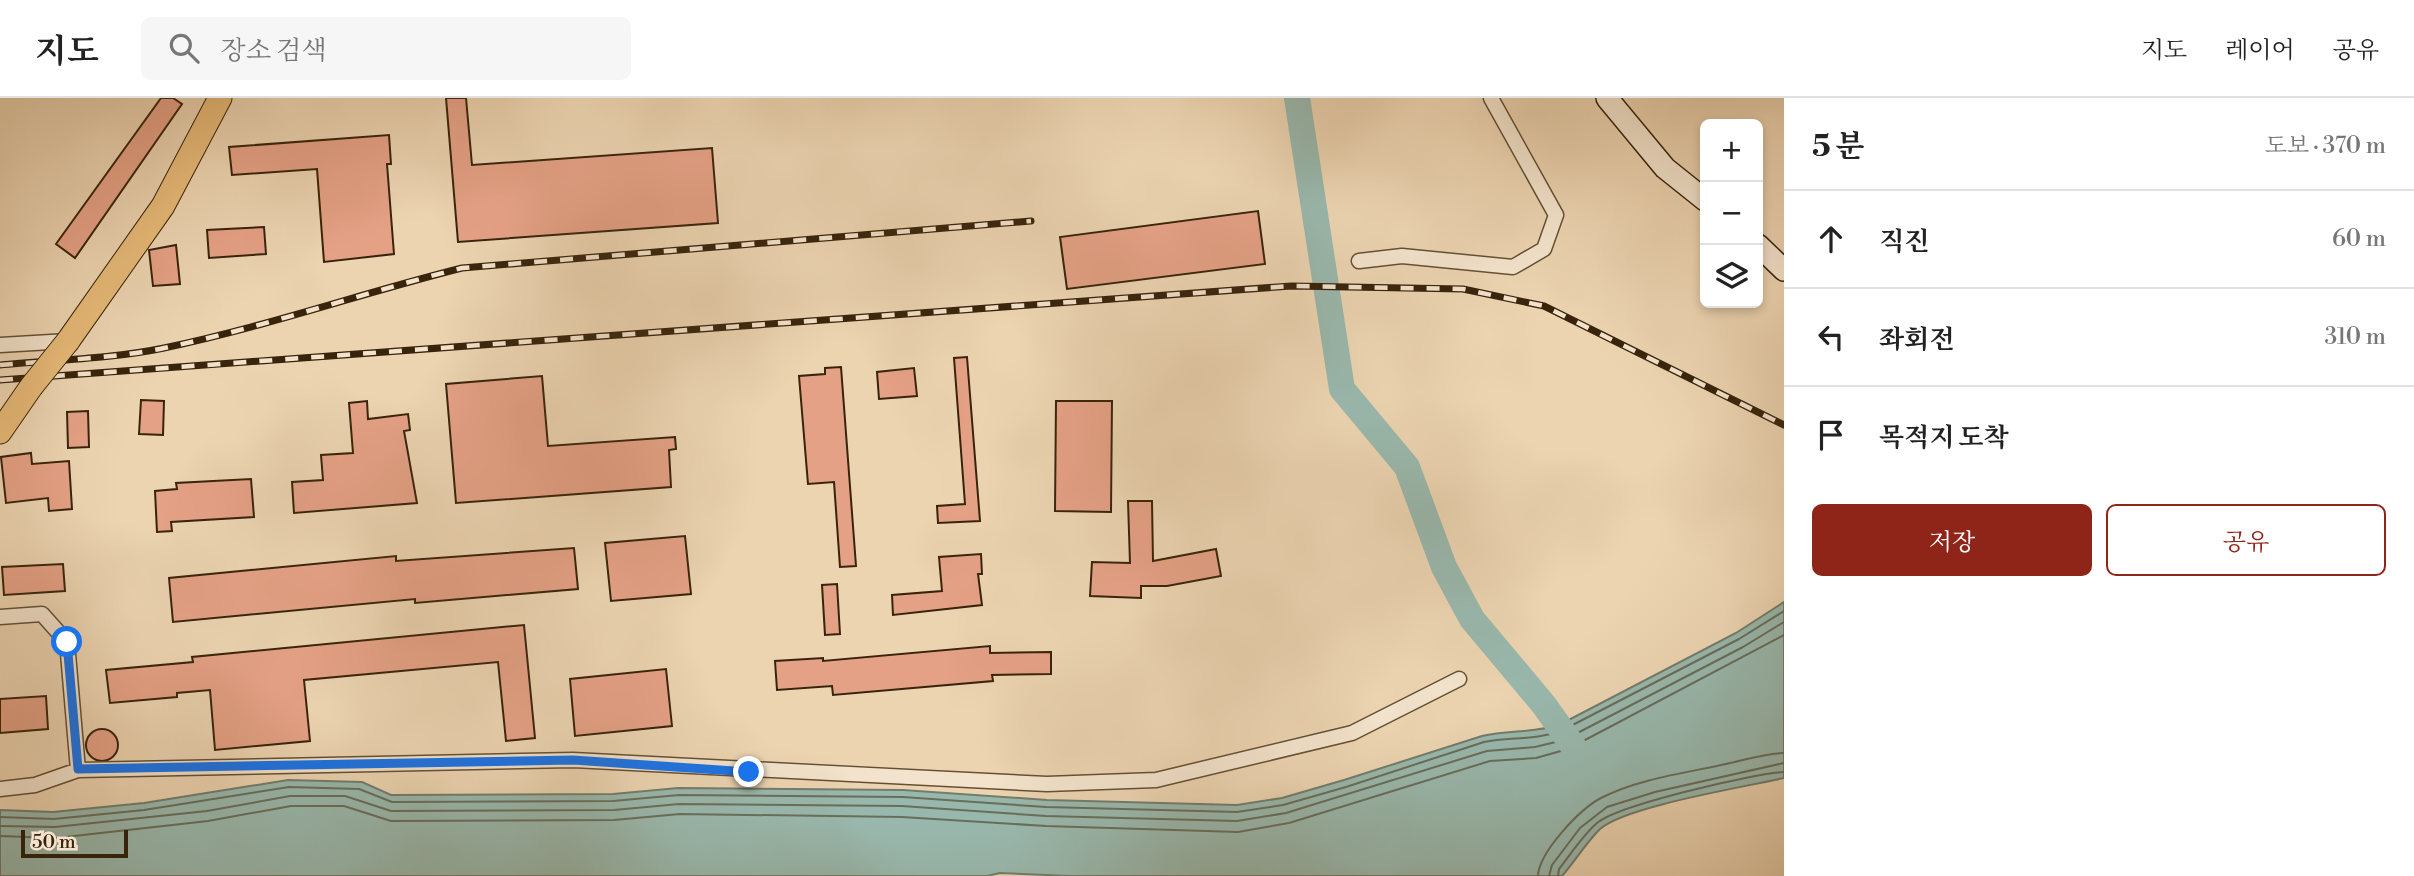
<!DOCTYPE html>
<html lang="ko">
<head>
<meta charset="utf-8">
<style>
	body { margin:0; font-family:"Libre Bodoni","Noto Serif KR",serif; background:#f6f6f6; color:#222 }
	.controls { position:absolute; right:21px; top:21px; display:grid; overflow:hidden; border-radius:10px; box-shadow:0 4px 10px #0003 }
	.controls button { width:63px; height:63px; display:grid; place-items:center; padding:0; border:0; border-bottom:2px solid #e0e0e0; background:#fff; color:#222; font:35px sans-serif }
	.scale { position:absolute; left:21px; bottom:18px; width:107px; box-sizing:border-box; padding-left:7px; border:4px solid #38240b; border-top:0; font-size:19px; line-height:24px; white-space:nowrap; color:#38240b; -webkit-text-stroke:5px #f3e3cc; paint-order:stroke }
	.stop { position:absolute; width:21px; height:21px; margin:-16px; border:5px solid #1a73e8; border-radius:50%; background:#fff }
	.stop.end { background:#1a73e8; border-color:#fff; box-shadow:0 2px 7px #0008 }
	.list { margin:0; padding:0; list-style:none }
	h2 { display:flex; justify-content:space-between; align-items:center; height:91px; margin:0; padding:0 28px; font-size:30px }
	h2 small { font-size:23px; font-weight:400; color:#767676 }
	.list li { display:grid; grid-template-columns:46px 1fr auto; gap:21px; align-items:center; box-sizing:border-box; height:98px; padding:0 28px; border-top:2px solid #e0e0e0 }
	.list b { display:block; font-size:26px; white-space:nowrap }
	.list em { font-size:23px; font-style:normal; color:#767676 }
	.actions { display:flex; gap:14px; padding:21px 28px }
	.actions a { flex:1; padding:16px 0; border:2px solid #8f2418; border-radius:10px; text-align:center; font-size:24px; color:#8f2418 }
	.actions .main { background:#8f2418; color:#fff }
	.icon { flex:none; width:38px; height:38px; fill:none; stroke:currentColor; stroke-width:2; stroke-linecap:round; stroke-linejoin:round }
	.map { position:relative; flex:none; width:1784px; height:778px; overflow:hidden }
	header { display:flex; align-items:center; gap:42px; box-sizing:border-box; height:98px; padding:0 35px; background:#fff; border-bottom:2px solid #e0e0e0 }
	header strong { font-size:33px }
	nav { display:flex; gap:38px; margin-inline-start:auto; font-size:24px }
	.search { width:490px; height:63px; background:#f6f6f6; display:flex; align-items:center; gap:18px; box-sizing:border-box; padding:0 24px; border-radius:10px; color:#767676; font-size:26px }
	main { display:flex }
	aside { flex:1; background:#fff }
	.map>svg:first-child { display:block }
	.water { fill:#99b8ad; stroke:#727d6c; stroke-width:2 }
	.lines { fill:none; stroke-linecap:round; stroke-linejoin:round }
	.shore { stroke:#686e5c; stroke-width:2 }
	.river { stroke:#99b8ad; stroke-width:26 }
	.building { fill:#e5a186; stroke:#38240b; stroke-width:2 }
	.street-casing { stroke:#655034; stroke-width:17 }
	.secondary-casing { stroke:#38240b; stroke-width:24 }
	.primary-casing { stroke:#38240b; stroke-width:25 }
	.street { stroke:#f3e3cc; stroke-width:14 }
	.secondary { stroke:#f3e3cc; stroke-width:21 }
	.primary { stroke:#e6ba78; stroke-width:23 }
	.rail-casing { stroke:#38240b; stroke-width:7 }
	.rail { stroke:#f3e3cc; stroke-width:4.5; stroke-dasharray:13; stroke-linecap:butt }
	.primary-bridge-casing { stroke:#38240b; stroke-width:25; stroke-linecap:butt }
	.primary-bridge { stroke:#e6ba78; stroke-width:23 }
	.route { stroke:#1a73e8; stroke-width:9 }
</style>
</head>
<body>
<header>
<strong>지도</strong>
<div class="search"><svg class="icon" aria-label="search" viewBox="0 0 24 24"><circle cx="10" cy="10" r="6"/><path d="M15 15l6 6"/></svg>장소 검색</div>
<nav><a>지도</a><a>레이어</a><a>공유</a></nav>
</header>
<main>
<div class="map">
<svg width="1784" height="778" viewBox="0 0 1784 778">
	<rect width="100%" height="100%" fill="#ecd4b1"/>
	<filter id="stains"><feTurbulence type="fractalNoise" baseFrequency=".00286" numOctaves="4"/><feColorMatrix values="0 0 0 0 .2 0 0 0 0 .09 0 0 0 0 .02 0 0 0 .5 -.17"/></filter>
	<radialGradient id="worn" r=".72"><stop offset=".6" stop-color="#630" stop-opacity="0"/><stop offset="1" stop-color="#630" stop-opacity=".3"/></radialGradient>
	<path class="water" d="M1784 504V680C1745 689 1626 708 1600 731 1586 745 1575 763 1562 778H1069L1000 775 987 778H0V712L53 714 144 705 288 682 362 684 391 697 613 696 678 690 903 692 1047 702 1237 707 1282 700 1344 682 1482 638C1508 632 1533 635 1559 627L1736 535Z"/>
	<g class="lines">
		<path class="shore" d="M0 719 54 721 144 712 289 689 359 691 392 704 613 703 679 697 903 699 1046 709 1237 714 1283 707 1346 689 1484 644C1510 639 1536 642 1561 633L1739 541 1784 513
			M0 728 55 729 207 713 290 698H345L391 713 614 712 679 706 902 708 1046 718 1237 723 1286 715 1487 653 1535 649 1564 642 1743 549 1784 524
			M0 738 56 740 208 723 291 708H344L391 723 614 722 680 716 902 719 1046 728 1238 734 1289 725 1490 663 1536 660 1568 651 1784 537
			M1538 778C1539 754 1580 711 1601 700 1638 681 1685 675 1726 666 1745 662 1765 655 1784 655
			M1549 778 1552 767 1580 730 1607 709 1655 694 1784 665
			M1558 778 1559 771C1571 756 1582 738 1597 725 1618 707 1752 676 1784 674"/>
		<path class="river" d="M1297 0 1342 291 1407 369 1444 469 1472 521 1544 607 1578 655"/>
	</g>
	<path class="building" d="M161 0H173L182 6 75 160 56 146Z
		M446 0H466L472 67 712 50 718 125 458 144Z
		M389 37 391 66H387L394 156 324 164 317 71 232 77 229 49Z
		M1258 113 1265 166 1067 191 1060 139Z
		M264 129 266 156 209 160 207 132Z
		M176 147 180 186 153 188 149 152Z
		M967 259 980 423 938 425 937 408 965 406 954 260Z
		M841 269 856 468 840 469 834 384 808 386 799 278 825 276V270Z
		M914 270 917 298 879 301 877 274Z
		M542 278 548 348 675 339 676 351 669 352 671 389 456 405 446 286Z
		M141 302 164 303 163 337 139 336Z
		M367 303 368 321 408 316 410 332 404 333 417 405 294 415 292 384 323 382 321 357 353 355 349 305Z
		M1056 303H1112L1111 414 1055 413Z
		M88 313 89 349 68 350 67 314Z
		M31 355 32 366 69 363 72 411 49 413 48 400 6 405 1 359Z
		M251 381 254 419 171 424 172 433 157 434 155 393 177 391 176 385Z
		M1128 403H1152L1153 463 1216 451 1221 478 1167 488H1141V500L1090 498 1092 464 1130 465Z
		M685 438 691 496 611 503 605 445Z
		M574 450 578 491 415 505V501L173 524 169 480 396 458V463Z
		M981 456 982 476H978L982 507 893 517 892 497 942 493 939 459Z
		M63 466 65 493 4 497 2 469Z
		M837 486 840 536 825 537 822 487Z
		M524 527 535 640 506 643 498 564 304 582 310 643 215 652 210 592 177 595V599L110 605 106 572 193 564 192 559Z
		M990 548V555L1051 554V576L992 577 993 583 833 597 832 588 777 592 775 563 823 560V563Z
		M666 571 672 628 575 638 570 581Z
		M46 598 48 631 0 635V601Z
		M86 647a16 16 0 1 1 32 0a16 16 0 1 1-32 0Z"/>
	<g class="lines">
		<defs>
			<path id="street" d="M1359 163 1402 158 1513 169 1544 151 1556 117 1491 0
				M0 247 68 243
				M0 519 42 516 67 544 78 672
				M0 691 35 687 78 672 573 662 1047 686 1156 682 1352 635 1459 581"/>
			<path id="secondary" d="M1607 0 1665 70 1705 102
				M1758 147 1784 172"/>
			<path id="primary" d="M68 243 163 108 220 0
				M0 334 31 289"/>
		</defs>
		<use href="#street" class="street-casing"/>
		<use href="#secondary" class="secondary-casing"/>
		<use href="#primary" class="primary-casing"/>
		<use href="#street" class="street"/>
		<use href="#secondary" class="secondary"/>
		<use href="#primary" class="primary"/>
		<defs>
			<path id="rail" d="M0 267C54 262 111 261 164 250 265 229 362 195 462 170L1031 123
				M0 282 1291 188 1463 191 1544 208 1784 327"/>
		</defs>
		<use href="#rail" class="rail-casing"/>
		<use href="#rail" class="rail"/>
		<defs>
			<path id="primary-bridge" d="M31 289 68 243"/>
		</defs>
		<use href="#primary-bridge" class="primary-bridge-casing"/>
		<use href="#primary-bridge" class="primary-bridge"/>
	</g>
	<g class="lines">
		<path class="route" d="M67 544 78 671 573 662 749 674"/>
	</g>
	<rect width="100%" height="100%" filter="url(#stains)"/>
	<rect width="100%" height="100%" fill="url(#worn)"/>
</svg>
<div class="controls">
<button>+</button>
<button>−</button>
<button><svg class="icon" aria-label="layers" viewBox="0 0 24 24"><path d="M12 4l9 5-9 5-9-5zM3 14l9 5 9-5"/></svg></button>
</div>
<div class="scale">50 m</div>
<div class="stop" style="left:67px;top:544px"></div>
<div class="stop end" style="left:749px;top:674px"></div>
</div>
<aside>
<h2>5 분<small>도보 · 370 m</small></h2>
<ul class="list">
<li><svg class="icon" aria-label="ahead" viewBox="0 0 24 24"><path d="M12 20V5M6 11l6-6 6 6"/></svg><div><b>직진</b></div><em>60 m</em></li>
<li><svg class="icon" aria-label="left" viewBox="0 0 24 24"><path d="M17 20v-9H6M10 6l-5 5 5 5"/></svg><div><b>좌회전</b></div><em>310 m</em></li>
<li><svg class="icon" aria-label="arrive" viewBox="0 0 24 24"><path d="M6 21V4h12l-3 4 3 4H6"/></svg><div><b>목적지 도착</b></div></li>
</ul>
<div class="actions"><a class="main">저장</a><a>공유</a></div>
</aside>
</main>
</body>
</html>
